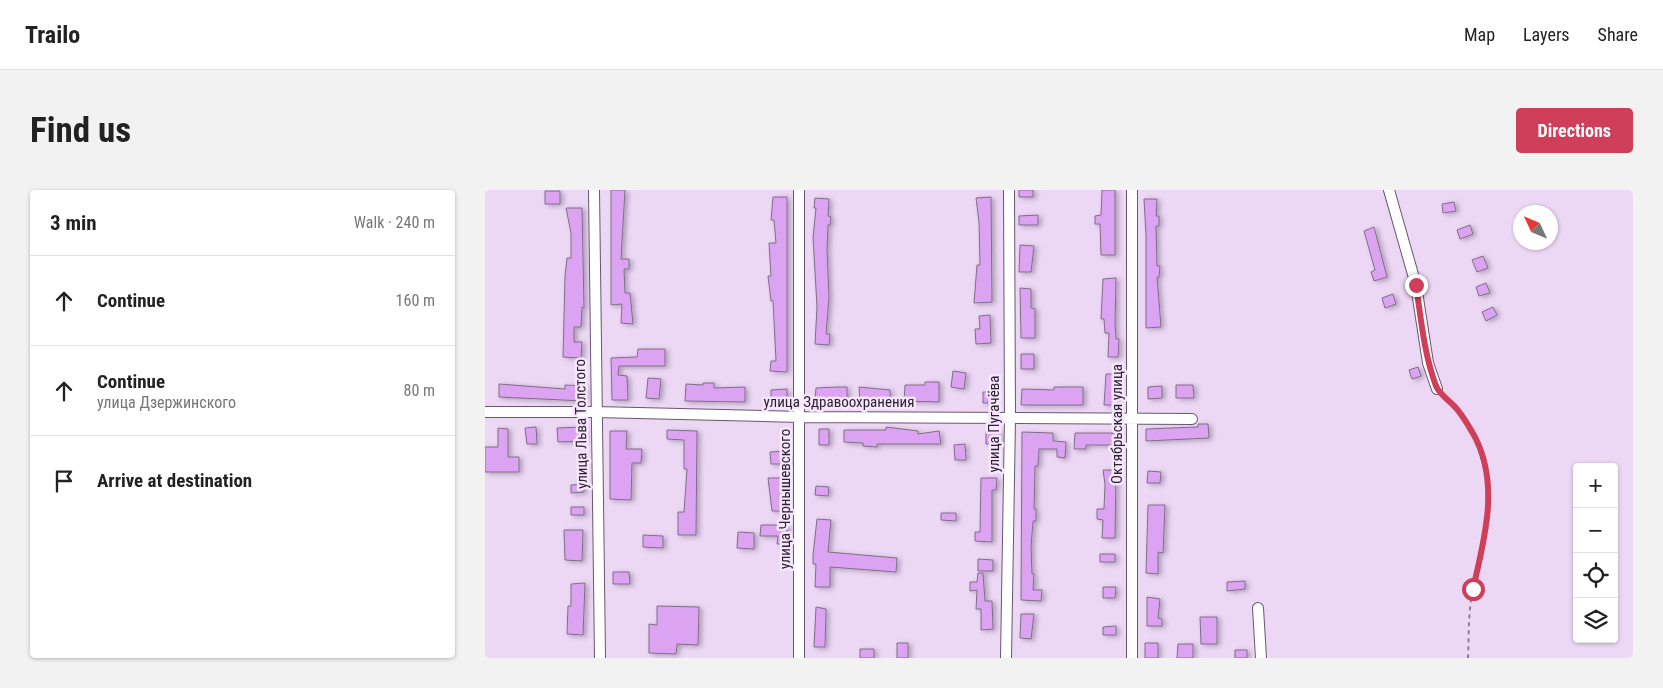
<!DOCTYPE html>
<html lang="en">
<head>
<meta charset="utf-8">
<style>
	body { margin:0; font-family:"Roboto Condensed",sans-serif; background:#f2f2f2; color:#222 }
	.controls { position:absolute; right:15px; bottom:15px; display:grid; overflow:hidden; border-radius:5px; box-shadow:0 1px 4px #0004 }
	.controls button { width:45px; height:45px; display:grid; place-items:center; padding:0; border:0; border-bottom:1px solid #e0e0e0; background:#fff; color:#222; font:25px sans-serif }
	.compass { position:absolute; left:1028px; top:15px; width:45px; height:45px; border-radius:50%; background:#fff; box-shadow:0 1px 4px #0004; rotate:314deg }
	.stop { position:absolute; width:15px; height:15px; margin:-11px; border:4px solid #cf3f59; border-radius:50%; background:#fff }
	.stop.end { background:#cf3f59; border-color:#fff; box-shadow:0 1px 5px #0008 }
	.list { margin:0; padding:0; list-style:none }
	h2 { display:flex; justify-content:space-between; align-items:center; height:65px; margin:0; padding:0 20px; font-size:21px }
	h2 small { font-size:16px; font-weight:400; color:#767676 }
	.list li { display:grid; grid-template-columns:32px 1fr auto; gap:15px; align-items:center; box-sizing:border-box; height:90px; padding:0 20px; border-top:1px solid #e0e0e0 }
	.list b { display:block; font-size:19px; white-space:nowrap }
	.list p { margin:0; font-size:16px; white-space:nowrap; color:#767676 }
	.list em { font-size:16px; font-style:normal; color:#767676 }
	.icon { flex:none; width:28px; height:28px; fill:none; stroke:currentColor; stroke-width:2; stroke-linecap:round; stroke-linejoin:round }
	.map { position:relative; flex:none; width:1148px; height:468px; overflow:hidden; border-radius:5px }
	header { display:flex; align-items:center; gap:30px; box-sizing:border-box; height:70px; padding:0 25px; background:#fff; border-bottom:1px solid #e0e0e0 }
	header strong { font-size:24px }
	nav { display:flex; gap:28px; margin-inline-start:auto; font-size:18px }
	.intro { display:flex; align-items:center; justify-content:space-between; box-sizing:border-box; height:120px; padding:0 30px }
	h1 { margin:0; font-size:35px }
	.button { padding:12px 22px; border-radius:5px; background:#cf3f59; color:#fff; font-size:18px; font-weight:700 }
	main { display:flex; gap:30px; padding:0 30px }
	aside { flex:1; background:#fff; border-radius:5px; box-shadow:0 1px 4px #0004 }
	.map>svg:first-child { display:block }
	.building { fill:#dca3f2; stroke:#806e88; filter:url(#shadow) }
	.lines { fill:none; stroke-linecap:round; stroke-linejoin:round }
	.street-casing { stroke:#695770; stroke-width:12 }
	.path { stroke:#8c7e92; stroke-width:2; stroke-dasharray:4 4; stroke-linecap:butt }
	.street { stroke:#fff; stroke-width:10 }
	.route { stroke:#cf3f59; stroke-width:6 }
	.labels { text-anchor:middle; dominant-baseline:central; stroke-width:5; stroke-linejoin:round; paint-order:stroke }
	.street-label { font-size:15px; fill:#2a222d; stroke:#f7e6fe }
</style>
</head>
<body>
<header>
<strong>Trailo</strong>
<nav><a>Map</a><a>Layers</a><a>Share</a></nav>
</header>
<div class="intro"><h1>Find us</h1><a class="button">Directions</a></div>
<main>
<aside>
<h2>3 min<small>Walk · 240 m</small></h2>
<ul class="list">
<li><svg class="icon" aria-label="ahead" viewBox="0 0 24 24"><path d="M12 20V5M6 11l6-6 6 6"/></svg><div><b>Continue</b></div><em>160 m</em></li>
<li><svg class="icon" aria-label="ahead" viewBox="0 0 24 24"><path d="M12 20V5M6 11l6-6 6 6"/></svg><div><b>Continue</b><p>улица Дзержинского</p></div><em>80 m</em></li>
<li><svg class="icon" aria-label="arrive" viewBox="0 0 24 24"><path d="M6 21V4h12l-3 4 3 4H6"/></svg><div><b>Arrive at destination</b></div></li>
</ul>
</aside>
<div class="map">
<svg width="1148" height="468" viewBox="0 0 1148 468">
	<defs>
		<filter id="shadow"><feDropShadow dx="3" dy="1.5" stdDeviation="2.5" flood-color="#0004"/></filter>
	</defs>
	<rect width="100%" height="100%" fill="#ecd7f5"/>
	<path class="building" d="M126 0H140L136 69H144V79H139L140 103H145L148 134 136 133 137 114 126 115Z
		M534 0H548V7H534Z
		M617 0H630V65H616L615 34H610V26L616 25Z
		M60 1H75V14H60Z
		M288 7H302V182L285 181 286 171H291L288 111H286L283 86H286L284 53H291L289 30H286Z
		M506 7 507 112 489 113 492 75H495L494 32 491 8Z
		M330 8 344 9 343 26 346 27 345 35H343L342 61 344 107 341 144H345L344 155 330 154 332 117 328 47 331 18H329Z
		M659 9H672L671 26H674V36H671L672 76H675L674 87H672L676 137 661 138V45Z
		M969 12 971 21 958 23 957 14Z
		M81 18H97L99 118 97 117 96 137H89V152H97L96 168 78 167 80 86 82 68H86V43Z
		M553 25V35H534V26Z
		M985 35 988 44 975 49 972 40Z
		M889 37 902 87 889 91 886 82 890 80 879 41Z
		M535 55 549 56 546 82H534Z
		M998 66 1003 78 992 82 987 70Z
		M631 88 630 134 631 149H634L633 167H623L624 143H620L619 129H616L618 89Z
		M1001 93 1005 103 994 106 991 97Z
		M535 98 546 99V118L550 119V148H536Z
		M908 104 911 114 900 118 897 108Z
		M1008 117 1012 125 1001 131 997 122Z
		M505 125 506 153 491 154 490 139H495L494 126Z
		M153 159H180V176H134L133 185 142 186 143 210H127L126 168 152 167Z
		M536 164H549V179H536Z
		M933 177 936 186 927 189 924 180Z
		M468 181 481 183 479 199 466 197Z
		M621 184H632V215H619Z
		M163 188 176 189 174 209 161 208Z
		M440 192H454V212L419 211 420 195H440Z
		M218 193H229V198L260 197V212L200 211 201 194 218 195Z
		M14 194 80 199V195L100 196 99 211 14 207Z
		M691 195H708L709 208H691Z
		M677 196V208L663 209V197Z
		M353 197H362V212L330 211 331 198Z
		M374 197 405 200V213L375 212Z
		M569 197H598V215H536L537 199 569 200Z
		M302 199V213H286V200Z
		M498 202H507V213H498Z
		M713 234H723L724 248 661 251V239L713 237Z
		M51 237 52 254H42L40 238Z
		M99 237 100 251 73 252 72 238Z
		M401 237 433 241V244L454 241 456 254H392V257L378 256V253L359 252V240H401Z
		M13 238 23 239V267H34V282H0V257H13Z
		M334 239H344V255H334Z
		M182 240 212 241 211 345H193V322H199L202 279H199V250L182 249Z
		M125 241H142L141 259H157L156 273H147L146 310 125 309Z
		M501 241H514V254H501Z
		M537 242 568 243V251L581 252 580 268 572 267V259H554L553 276H550L549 319H551V331H548L546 356 547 384H549L548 400H557L556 411 536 410Z
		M590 243H630V255H601V259H589Z
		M480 254 481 270H470L469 255Z
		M303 261 304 274H286L285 262Z
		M618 280H631L630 348H617L618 330 612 329V319H619L620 294Z
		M663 281 676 282 675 293H662Z
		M283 288H300V321H287Z
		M496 288H512L511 300H507V352L490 351V342H495Z
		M99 294V302L86 303V295Z
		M331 296 344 297 343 306 330 305Z
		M663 315H680L678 363 673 362V384L661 383Z
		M86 317H99V325H86Z
		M456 323H471V331L456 330Z
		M332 329 346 330 343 362 412 368 411 382 345 377V397H330L331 374H328V365Z
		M276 335H302V354H292L293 346H275Z
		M79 340H98L97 371 80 370Z
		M253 342 269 343V359L252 358Z
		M158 345 178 346V358L158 357Z
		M615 364H630V372H615Z
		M493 369 508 370V381H493Z
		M128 382H144L145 394H128Z
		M493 383H498L500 411H507L508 439 496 440V419H491L492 400 485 401V392H492Z
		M760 391V399L742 401V392Z
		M100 393 98 445 82 444 83 416H86V394Z
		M618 397H631L630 408H618Z
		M662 407 675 409 673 428 677 429V436H662Z
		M172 416 214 417 213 455 192 454 191 464 164 463V434L172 435Z
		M331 417 341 419 340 457H329Z
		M536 424H549L546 449 535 448Z
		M715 427H732V454H716Z
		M631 436V445H618V437Z
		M412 453H423V468H412Z
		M660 453H673V468H660Z
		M693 454H708V468H692Z
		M375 459H389V468H375Z
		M750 460H762V468H750Z"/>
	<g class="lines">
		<defs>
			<path id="street" d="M109 0 115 468
				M314 0V468
				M904 0 931 95 943 173 952 199
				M0 222H111L315 227 707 229
				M773 418 776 468
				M521 468 525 228 524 0
				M647 468V0"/>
		</defs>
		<use href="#street" class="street-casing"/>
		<path class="path" d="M959 206C992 240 1007 284 1003 332 1001 354 992 377 988 399 983 422 984 445 983 468"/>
		<use href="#street" class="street"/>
	</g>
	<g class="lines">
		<path class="route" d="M931 95C936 129 939 164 951 196 955 205 965 211 971 218 978 226 985 238 990 247 1015 296 999 350 988 399"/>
	</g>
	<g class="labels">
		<g class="street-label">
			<text x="354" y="212">улица Здравоохранения</text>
			<text transform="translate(96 234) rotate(-91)">улица Льва Толстого</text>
			<text transform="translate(509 234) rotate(-90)">улица Пугачёва</text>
			<text transform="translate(632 234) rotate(-90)">Октябрьская улица</text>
			<text transform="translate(300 309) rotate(-90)">улица Чернышевского</text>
		</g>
	</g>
</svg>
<div class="controls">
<button>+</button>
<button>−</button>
<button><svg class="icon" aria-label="locate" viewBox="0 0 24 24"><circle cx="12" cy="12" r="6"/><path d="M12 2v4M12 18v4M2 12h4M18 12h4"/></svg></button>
<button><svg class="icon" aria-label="layers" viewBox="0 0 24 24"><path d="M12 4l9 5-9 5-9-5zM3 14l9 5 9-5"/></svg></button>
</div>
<svg class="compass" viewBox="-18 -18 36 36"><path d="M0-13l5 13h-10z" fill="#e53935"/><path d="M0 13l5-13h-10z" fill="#767676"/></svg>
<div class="stop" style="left:988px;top:399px"></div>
<div class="stop end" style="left:931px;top:95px"></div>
</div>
</main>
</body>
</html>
